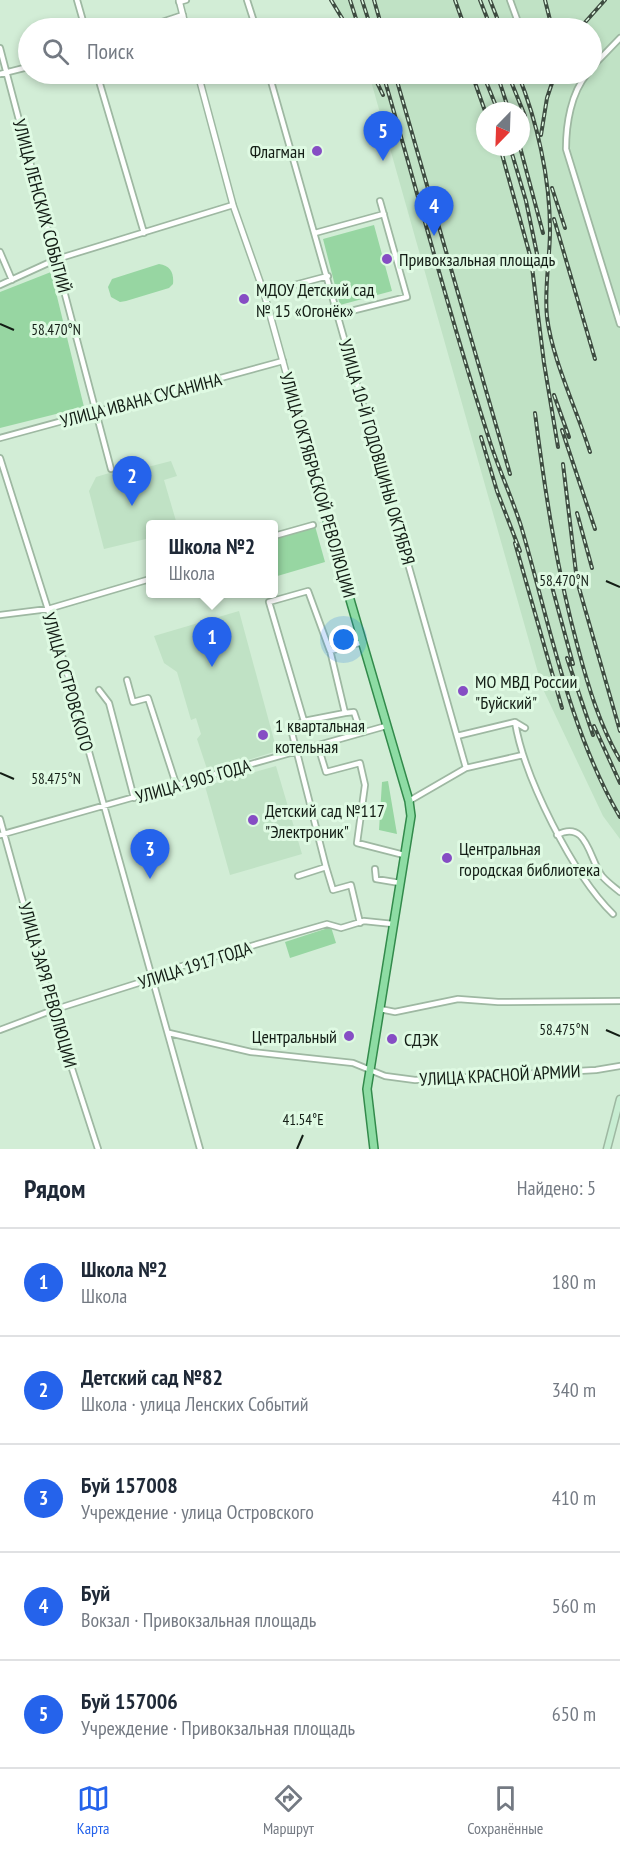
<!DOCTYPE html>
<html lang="ru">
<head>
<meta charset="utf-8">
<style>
	body { margin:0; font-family:"PT Sans Narrow",sans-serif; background:#f2f2f3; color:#1f2937 }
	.compass { position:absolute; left:476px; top:102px; width:54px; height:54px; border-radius:50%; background:#fff; box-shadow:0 3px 9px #0003; rotate:203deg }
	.you { position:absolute; left:344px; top:640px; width:21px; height:21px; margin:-15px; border:4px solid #fff; border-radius:50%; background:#1a73e8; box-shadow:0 0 0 9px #1a73e833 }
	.badge { display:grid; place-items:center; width:39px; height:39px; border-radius:50%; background:#2563eb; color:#fff; font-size:20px; font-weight:700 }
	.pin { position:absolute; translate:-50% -50px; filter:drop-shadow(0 2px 3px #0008) }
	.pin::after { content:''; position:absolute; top:32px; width:21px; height:18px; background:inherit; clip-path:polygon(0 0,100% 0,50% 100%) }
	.popup { position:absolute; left:146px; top:520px; width:132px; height:78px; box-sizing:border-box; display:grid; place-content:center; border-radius:6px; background:#fff; filter:drop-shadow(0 2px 4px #0005); font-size:20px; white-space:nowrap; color:#747a83 }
	.popup b { font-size:22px; color:#1f2937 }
	.popup::after { content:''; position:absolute; left:50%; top:100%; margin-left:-12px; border:12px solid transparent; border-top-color:#fff }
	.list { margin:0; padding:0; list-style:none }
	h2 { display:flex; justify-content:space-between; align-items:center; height:78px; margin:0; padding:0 24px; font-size:26px }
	h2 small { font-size:20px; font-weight:400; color:#747a83 }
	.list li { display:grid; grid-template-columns:39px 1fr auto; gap:18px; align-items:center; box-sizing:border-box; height:108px; padding:0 24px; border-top:2px solid #e0e1e3 }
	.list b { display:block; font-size:22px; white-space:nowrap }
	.list p { margin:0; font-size:20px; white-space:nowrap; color:#747a83 }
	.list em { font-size:20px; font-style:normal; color:#747a83 }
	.icon { flex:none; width:33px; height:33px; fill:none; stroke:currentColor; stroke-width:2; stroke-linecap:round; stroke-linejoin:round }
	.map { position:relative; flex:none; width:620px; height:1149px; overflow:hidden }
	.search { position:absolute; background:#fff; box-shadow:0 3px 9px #0003; left:18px; right:18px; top:18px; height:66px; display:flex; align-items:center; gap:15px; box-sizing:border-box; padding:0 21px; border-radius:33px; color:#747a83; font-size:22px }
	.sheet { height:618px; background:#fff }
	nav { display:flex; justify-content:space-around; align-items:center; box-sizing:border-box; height:84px; border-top:2px solid #e0e1e3; background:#fff; font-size:16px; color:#747a83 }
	nav a { display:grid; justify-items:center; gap:3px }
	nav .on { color:#2563eb }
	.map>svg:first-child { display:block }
	.built { fill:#c0e2c5; fill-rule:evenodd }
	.green { fill:#97d6a2 }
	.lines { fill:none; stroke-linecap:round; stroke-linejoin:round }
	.minor-casing { stroke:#9eb8a2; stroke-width:8 }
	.tertiary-casing { stroke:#9eb8a2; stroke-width:8 }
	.secondary-casing { stroke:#9eb8a2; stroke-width:9 }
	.primary-casing { stroke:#328a4b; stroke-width:10 }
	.minor { stroke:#fff; stroke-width:4.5 }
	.tertiary { stroke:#fff; stroke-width:5 }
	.secondary { stroke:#c7edd2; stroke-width:6 }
	.primary { stroke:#8edca4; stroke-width:7 }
	.rail-casing { stroke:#3e4c41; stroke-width:4 }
	.rail { stroke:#dffae3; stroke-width:1.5; stroke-dasharray:4.5; stroke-linecap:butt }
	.ticks { fill:none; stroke:#131d15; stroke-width:2 }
	.poi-dot { fill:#864dc4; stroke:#dffae3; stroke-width:2 }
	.labels { text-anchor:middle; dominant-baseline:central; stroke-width:6; stroke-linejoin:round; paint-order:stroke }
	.poi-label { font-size:18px; fill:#131d15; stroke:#dffae3; text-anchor:start }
	.street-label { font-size:18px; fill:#131d15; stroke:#dffae3 }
	.ticks-label { font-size:15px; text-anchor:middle; fill:#131d15; stroke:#dffae3; stroke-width:6; stroke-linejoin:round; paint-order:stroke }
</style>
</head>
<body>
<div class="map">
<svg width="620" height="1149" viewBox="0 0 620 1149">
	<rect width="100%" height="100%" fill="#d2edd6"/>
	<path class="built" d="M330 0H620V839L603 816 542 687 369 74H592V28H345ZM485 111H521V147H485Z
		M137 460 140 469 171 461 177 476 164 480 176 521 175 524H150V538L104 549 89 491 96 477 116 471 115 465Z
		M239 611 277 751 208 772 197 739 201 734 196 718 191 720 177 672 164 663 154 636Z
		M276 766 302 854 230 875 205 786Z"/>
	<path class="green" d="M374 225 392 291 340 305 323 239Z
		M159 264C171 266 174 273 173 284L169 288 126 301 120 302 111 297 108 287 112 279Z
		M51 272 84 407 0 428V292Z
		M315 526 325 562 274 577V538Z
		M388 781 397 834 379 830 382 782Z
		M331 927 336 943 290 958 285 942Z"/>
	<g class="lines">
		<defs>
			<path id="minor" d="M77 0 85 28
				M247 0 256 28
				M510 0 518 22 525 28
				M179 2 186 0
				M144 28 183 15
				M0 48 111 469
				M592 67 620 38
				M0 74 28 67
				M97 74 144 233
				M269 74 466 768
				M587 74C571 93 566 124 566 149L620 324
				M315 233 384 214
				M0 252 12 280
				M0 285 57 259 233 205
				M264 293 328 276
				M339 314 407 297 380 201
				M0 438 283 361
				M0 458 58 641 200 1149
				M274 536 313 525
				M0 615 48 609 150 579
				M330 650 345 713 354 712 361 733
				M127 680 133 702 148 698 177 787
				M99 690 109 703 134 798
				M304 721 345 713
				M515 722C524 777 573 875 613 914
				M457 736 515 722 525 728
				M318 746 326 772 360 763 365 785 357 843 404 855
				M409 801 466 768 523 755
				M0 819 53 1010 98 1149
				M0 835 386 726
				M557 835C587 819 589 859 602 876 607 882 614 887 620 892
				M375 869 376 879 400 883
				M298 876 326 867
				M360 923 351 885 333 890 326 867 291 729 304 721 269 602 308 591 330 651 363 642
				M380 1009 395 1012 458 999 498 1002 620 1001
				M0 1030 53 1010 151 979 165 971 327 924 341 928 364 921 393 924
				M169 1033 251 1052 353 1063 385 1076 415 1080 596 1070 620 1066"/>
			<path id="tertiary" d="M179 0 186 28
				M198 74 233 205 264 293 327 521"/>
			<path id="secondary" d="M607 1149 620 1099"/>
			<path id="primary" d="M327 521 409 801 411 816 367 1089 374 1149"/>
		</defs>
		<use href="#minor" class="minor-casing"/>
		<use href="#tertiary" class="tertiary-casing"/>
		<use href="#secondary" class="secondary-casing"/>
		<use href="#primary" class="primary-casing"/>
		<use href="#minor" class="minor"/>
		<use href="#tertiary" class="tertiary"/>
		<use href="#secondary" class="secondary"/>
		<use href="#primary" class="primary"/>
		<defs>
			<path id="rail" d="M331 0 348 28
				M350 0 359 28
				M362 0 371 28
				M374 0 382 28
				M455 0 465 28
				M480 0 491 28
				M490 0 501 28
				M545 0 552 28
				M580 28 605 0
				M373 74 383 95
				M383 74C419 197 451 322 491 445 500 472 512 498 521 526 550 624 568 728 620 817
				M395 74 510 474
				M483 74 498 111
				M497 74 509 111
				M508 74 525 116
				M518 74C537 121 550 178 550 230 550 259 544 288 547 317 552 359 577 410 590 452
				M473 77 485 111
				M541 135 547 98 555 74
				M500 147 531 259 544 363 558 447
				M510 147 526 201 537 254
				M520 147 543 233
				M552 188 565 228
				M554 219 595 359
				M554 395 569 437
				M535 413C545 492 557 571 578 648 588 686 600 726 620 760
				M562 430 595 529
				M481 437 497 491 520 551
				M563 464 577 581 620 731
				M577 513 592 568
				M515 543 562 708
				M551 583 573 664
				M567 658 593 735
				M594 726 620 783"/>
		</defs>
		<use href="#rail" class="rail-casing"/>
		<use href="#rail" class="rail"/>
	</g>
	<path class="ticks" d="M0 324 14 330M606 581 620 587M0 773 14 779M606 1030 620 1036M297 1149 303 1135"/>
	<g class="poi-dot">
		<circle cx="317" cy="151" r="6"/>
		<circle cx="387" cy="259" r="6"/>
		<circle cx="244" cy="299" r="6"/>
		<circle cx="463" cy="691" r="6"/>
		<circle cx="263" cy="735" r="6"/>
		<circle cx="253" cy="820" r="6"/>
		<circle cx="447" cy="858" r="6"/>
		<circle cx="349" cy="1036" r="6"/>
		<circle cx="392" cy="1039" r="6"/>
	</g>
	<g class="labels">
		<g class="poi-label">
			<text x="305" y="151" text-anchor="end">Флагман</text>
			<text x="399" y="259">Привокзальная площадь</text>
			<text x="256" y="289">МДОУ Детский сад<tspan x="256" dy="21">№ 15 «Огонёк»</tspan></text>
			<text x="475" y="681">МО МВД России<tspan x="475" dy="21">"Буйский"</tspan></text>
			<text x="275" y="725">1 квартальная<tspan x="275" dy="21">котельная</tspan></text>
			<text x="265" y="810">Детский сад №117<tspan x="265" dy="21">"Электроник"</tspan></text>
			<text x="459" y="848">Центральная<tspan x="459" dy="21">городская библиотека</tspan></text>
			<text x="337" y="1036" text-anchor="end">Центральный</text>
			<text x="404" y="1039">СДЭК</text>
		</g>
		<g class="street-label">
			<text transform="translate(42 206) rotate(75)">УЛИЦА ЛЕНСКИХ СОБЫТИЙ</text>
			<text transform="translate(141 400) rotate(-15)">УЛИЦА ИВАНА СУСАНИНА</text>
			<text transform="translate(377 452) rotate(74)">УЛИЦА 10-Й ГОДОВЩИНЫ ОКТЯБРЯ</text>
			<text transform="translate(318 485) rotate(74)">УЛИЦА ОКТЯБРЬСКОЙ РЕВОЛЮЦИИ</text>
			<text transform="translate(68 682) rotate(74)">УЛИЦА ОСТРОВСКОГО</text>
			<text transform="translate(193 781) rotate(-16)">УЛИЦА 1905 ГОДА</text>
			<text transform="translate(195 965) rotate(-18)">УЛИЦА 1917 ГОДА</text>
			<text transform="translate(48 985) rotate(74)">УЛИЦА ЗАРЯ РЕВОЛЮЦИИ</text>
			<text transform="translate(500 1075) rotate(-3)">УЛИЦА КРАСНОЙ АРМИИ</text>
		</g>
	</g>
	<g class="ticks-label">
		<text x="56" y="335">58.470°N</text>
		<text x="564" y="586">58.470°N</text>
		<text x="56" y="784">58.475°N</text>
		<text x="564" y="1035">58.475°N</text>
		<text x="303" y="1125">41.54°E</text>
	</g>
</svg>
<svg class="compass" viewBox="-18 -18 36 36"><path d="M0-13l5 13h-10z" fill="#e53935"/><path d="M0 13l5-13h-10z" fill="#747a83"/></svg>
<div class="you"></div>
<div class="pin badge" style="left:212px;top:667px">1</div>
<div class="popup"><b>Школа №2</b>Школа</div>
<div class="pin badge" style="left:132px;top:506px">2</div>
<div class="pin badge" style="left:150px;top:879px">3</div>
<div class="pin badge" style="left:434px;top:236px">4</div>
<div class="pin badge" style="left:383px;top:161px">5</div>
<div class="search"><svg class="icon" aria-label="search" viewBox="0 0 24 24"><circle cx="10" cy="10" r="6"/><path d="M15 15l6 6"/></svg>Поиск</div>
</div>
<section class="sheet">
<h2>Рядом<small>Найдено: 5</small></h2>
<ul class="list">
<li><span class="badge">1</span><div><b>Школа №2</b><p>Школа</p></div><em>180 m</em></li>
<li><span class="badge">2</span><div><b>Детский сад №82</b><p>Школа · улица Ленских Событий</p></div><em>340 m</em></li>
<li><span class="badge">3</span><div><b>Буй 157008</b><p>Учреждение · улица Островского</p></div><em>410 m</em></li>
<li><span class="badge">4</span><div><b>Буй</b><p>Вокзал · Привокзальная площадь</p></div><em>560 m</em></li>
<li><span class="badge">5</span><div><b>Буй 157006</b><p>Учреждение · Привокзальная площадь</p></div><em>650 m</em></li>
</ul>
</section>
<nav>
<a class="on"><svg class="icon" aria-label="map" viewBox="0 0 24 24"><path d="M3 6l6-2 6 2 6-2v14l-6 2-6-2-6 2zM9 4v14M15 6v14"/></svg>Карта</a>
<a><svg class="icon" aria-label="directions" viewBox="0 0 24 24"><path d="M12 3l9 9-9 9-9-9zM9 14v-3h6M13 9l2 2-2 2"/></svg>Маршрут</a>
<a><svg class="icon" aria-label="saved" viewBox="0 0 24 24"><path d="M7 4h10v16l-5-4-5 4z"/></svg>Сохранённые</a>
</nav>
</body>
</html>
